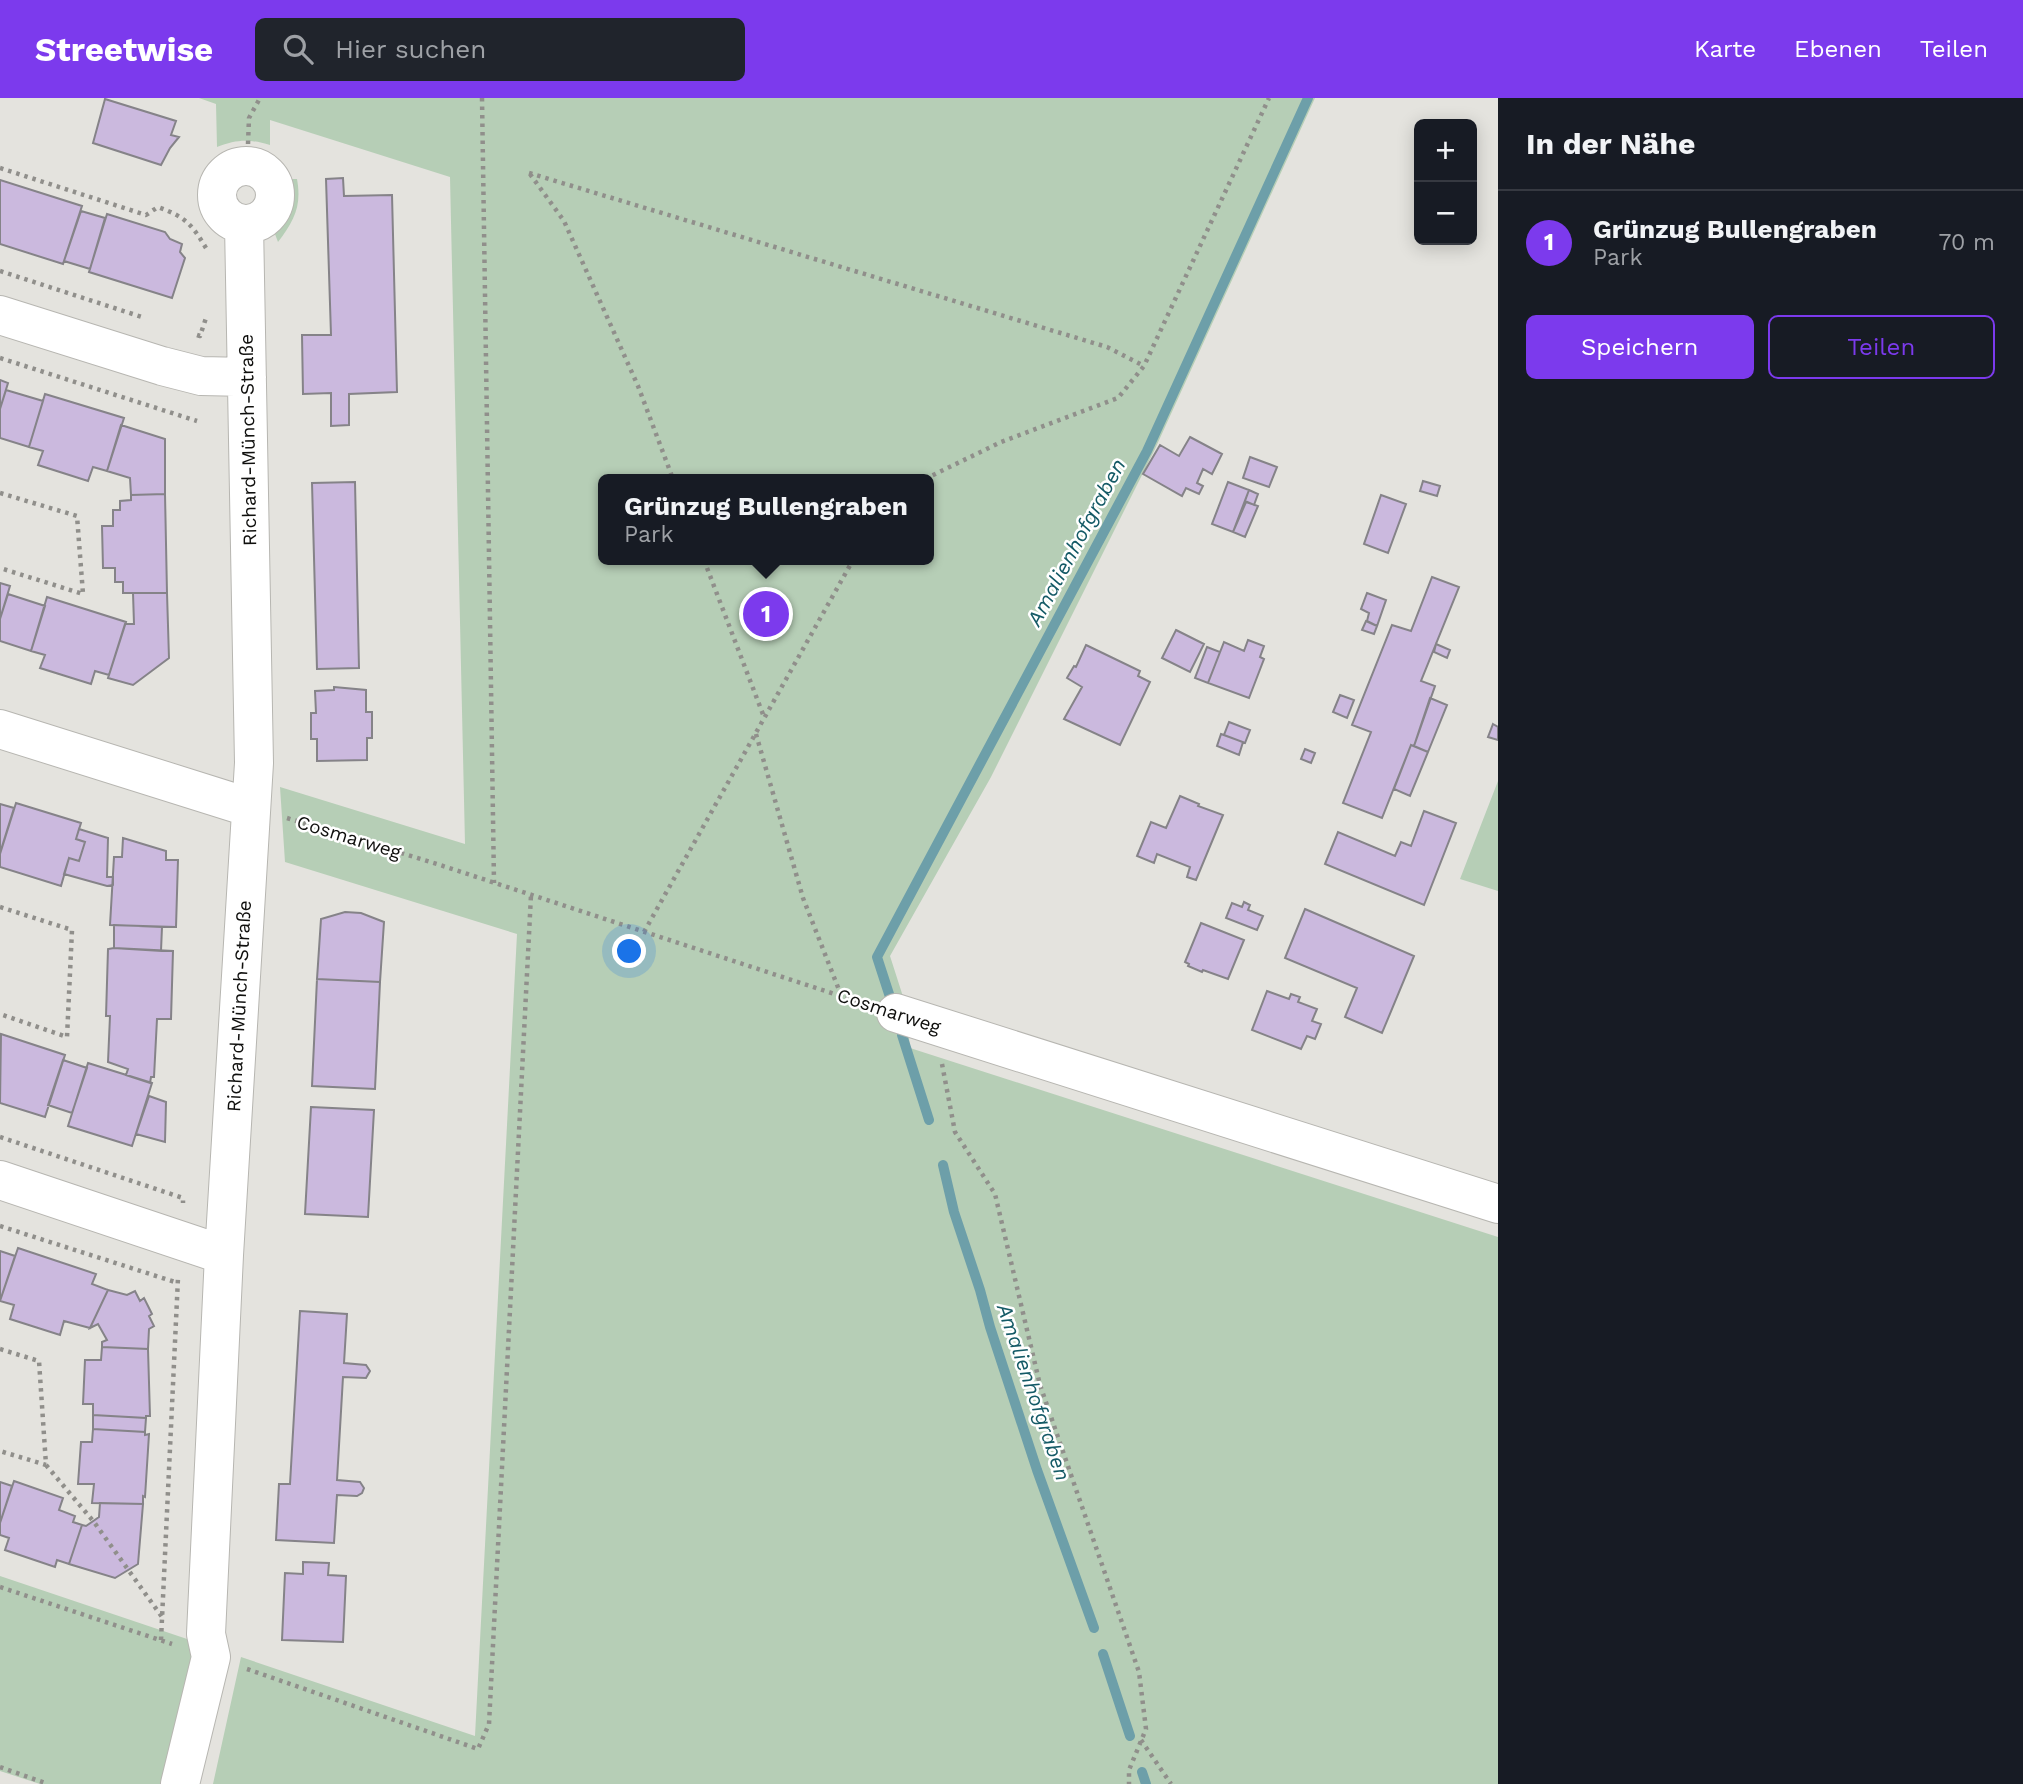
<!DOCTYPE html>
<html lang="de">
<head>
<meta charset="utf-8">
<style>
	body { margin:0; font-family:"Work Sans",sans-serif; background:#20242c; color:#f1f3f6 }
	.controls { position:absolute; right:21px; top:21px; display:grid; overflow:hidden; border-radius:10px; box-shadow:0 4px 18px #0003 }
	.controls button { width:63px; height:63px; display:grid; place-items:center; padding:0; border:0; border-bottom:2px solid #363941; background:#171b24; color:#f1f3f6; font:35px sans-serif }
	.you { position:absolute; left:630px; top:854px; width:24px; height:24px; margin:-18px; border:5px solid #fff; border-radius:50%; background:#1a73e8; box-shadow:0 0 0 10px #1a73e833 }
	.badge { display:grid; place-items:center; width:46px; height:46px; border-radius:50%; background:#7c3aed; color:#fff; font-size:23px; font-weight:700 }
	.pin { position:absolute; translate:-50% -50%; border:4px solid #fff; box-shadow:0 2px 7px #0006 }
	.popup { position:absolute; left:598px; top:376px; width:336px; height:91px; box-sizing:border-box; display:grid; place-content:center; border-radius:10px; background:#171b24; filter:drop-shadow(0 2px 5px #0005); font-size:23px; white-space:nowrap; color:#9ea1a6 }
	.popup b { font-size:26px; color:#f1f3f6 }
	.popup::after { content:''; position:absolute; left:50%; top:100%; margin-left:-14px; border:14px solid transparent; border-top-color:#171b24 }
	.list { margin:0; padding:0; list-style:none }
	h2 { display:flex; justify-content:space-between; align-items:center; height:91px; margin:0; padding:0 28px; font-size:30px }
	h2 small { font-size:23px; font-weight:400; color:#9ea1a6 }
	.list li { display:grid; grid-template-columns:46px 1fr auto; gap:21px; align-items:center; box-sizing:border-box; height:105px; padding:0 28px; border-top:2px solid #363941 }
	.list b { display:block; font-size:26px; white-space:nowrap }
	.list p { margin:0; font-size:23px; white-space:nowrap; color:#9ea1a6 }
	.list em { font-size:23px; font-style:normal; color:#9ea1a6 }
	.actions { display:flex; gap:14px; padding:21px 28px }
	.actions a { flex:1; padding:16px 0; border:2px solid #7c3aed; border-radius:10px; text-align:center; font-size:24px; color:#7c3aed }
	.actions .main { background:#7c3aed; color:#fff }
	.icon { flex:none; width:38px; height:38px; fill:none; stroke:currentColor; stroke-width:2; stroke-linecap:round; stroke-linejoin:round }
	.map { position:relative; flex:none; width:1498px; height:1686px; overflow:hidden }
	header { display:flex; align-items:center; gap:42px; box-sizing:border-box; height:98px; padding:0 35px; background:#7c3aed; color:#fff }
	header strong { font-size:33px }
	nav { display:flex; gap:38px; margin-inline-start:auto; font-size:24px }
	.search { width:490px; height:63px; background:#20242c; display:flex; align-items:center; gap:18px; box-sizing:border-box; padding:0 24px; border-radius:10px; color:#9ea1a6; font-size:26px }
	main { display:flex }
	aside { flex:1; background:#171b24 }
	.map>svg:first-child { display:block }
	.green { fill:#b6ceb6; fill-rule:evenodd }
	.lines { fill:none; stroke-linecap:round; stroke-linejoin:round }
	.stream { stroke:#6d9fa9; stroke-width:10 }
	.building { fill:#cbb9de; stroke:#858388; stroke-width:2 }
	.minor-casing { stroke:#b7b6b1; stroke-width:40 }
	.path { stroke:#908f8b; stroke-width:4.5; stroke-dasharray:3.5 5; stroke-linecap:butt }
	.minor { stroke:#fff; stroke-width:38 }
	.labels { text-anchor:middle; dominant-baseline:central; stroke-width:5; stroke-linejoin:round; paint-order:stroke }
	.street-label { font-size:19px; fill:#0f0f0d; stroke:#fff }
	.water-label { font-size:21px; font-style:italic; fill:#145a66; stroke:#fff }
</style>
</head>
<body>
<header>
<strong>Streetwise</strong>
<div class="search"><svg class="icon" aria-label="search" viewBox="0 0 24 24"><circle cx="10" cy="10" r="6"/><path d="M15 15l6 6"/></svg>Hier suchen</div>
<nav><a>Karte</a><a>Ebenen</a><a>Teilen</a></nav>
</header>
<main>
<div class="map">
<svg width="1498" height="1686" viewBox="0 0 1498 1686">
	<rect width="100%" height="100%" fill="#e4e3de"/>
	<path class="green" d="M199 0H1315L1155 351 991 679 890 858 906 908 910 950 1498 1139V1686H213L241 1559 475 1638 517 836 285 764 280 689 465 746 450 79 270 22V47C250 41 237 41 217 49L216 6ZM603 381H929V462H603Z
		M288 81H297C302 108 294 123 278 144L275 136C290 120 295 101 288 81Z
		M1498 683V793L1460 781Z
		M0 1478 190 1542 199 1556 169 1686H40L0 1673Z"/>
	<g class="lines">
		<path class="stream" d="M890 899 877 859 1147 353 1308 0
			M902 937 929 1022
			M943 1067 954 1114 980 1192 990 1229 1037 1372 1094 1530
			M1103 1556 1130 1638
			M1142 1674 1146 1686"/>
	</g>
	<path class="building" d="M105 1 176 23 171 37 179 39 170 50 161 67 93 45Z
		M343 80 344 98 392 97 397 294 349 296V327L331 328V295L303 296 302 237H331L326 81Z
		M0 82 82 108 63 166 0 146Z
		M81 113 105 120 90 171 64 163Z
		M107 116 165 134 170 141 182 146 180 154 185 160 172 200 89 174Z
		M0 282 8 285 0 311Z
		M6 292 43 303 29 349 0 340V311Z
		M45 296 124 320 107 373 93 369 88 383 38 367 43 353 29 349Z
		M121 327 165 341V396L131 397 130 380 107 373Z
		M1190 339 1222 356 1212 376 1203 371 1197 385 1203 388 1199 396 1186 390 1182 398 1143 376 1160 347 1179 358Z
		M1250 359 1277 369 1269 389 1243 380Z
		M1423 383 1440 388 1437 398 1420 393Z
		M355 384 359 570 317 571 312 385Z
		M1228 384 1249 392 1233 434 1212 426Z
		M1249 392 1258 396 1254 407 1245 403Z
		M165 396 167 495H123V484H115V470H103L102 428H113V412H120V403L131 402V397Z
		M1381 397 1406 406 1388 455 1364 446Z
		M1246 404 1258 408 1245 439 1233 434Z
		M1432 479 1459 489 1421 583 1435 588 1414 648 1411 647 1382 720 1343 705 1371 634 1352 627 1392 527 1411 533Z
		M0 485 10 488 0 521Z
		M133 495H167L169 560 133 587 108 580 125 526H134Z
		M1367 495 1386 502 1377 528 1367 523 1369 515 1361 511Z
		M8 496 45 508 31 553 0 543V521Z
		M47 499 126 524 109 577 95 573 91 586 40 570 45 557 31 553Z
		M1366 523 1377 528 1374 536 1362 532Z
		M1176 532 1204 546 1190 574 1162 560Z
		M1248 542 1264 548 1260 559 1264 561 1249 600 1208 585 1224 544 1244 553Z
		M1436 546 1450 552 1447 560 1434 554Z
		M1086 547 1140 573 1138 578 1150 584 1120 647 1064 621 1082 589 1067 580 1074 568 1076 569Z
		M1207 549 1220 554 1208 585 1195 580Z
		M334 589 366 592V614H372V640H367V662L317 663V641H311V615H316L315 593 334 592Z
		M1340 597 1354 602 1347 620 1333 614Z
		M1430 600 1447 607 1428 654 1414 648Z
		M1229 624 1250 632 1245 645 1224 637Z
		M1493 626 1498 629V642L1488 639Z
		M1221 636 1243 644 1239 657 1217 648Z
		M1411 647 1428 654 1410 698 1394 691Z
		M1305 651 1315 655 1311 665 1301 661Z
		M1180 698 1199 706 1198 708 1223 717 1196 782 1187 779 1190 769 1157 756 1154 765 1137 758 1151 724 1166 730Z
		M16 705 81 725 76 741 85 744 79 763 69 760 61 788 0 769V756Z
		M0 706 14 710 0 755Z
		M1424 713 1456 725 1424 807 1325 766 1338 734 1395 758 1401 744 1411 748Z
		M79 731 108 740 107 779H113V787L107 788 64 776 69 760 79 763 85 744 76 741Z
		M123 740 166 753V762H178L176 829 110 827 114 759H122Z
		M1244 804 1250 807 1248 812 1263 818 1257 832 1226 820 1232 805 1242 809Z
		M1305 811 1414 858 1382 935 1345 919 1357 890 1285 860Z
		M345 814 361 815 384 824 380 884 317 881 321 821Z
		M1201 825 1244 842 1228 881 1203 872 1202 874 1188 868 1189 866 1185 864Z
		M114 827 162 829 161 853 114 850Z
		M114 850 173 853 171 921H157L154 979H151L150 985 126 977 128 971 108 964 110 918H106L108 851Z
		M317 881 380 884 375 991 312 988Z
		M1267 893 1289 901 1291 896 1300 899 1298 904 1317 911 1312 923 1321 926 1315 941 1307 938 1301 951 1252 932Z
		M1 936 65 957 45 1019 0 1005Z
		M63 962 87 970 72 1015 48 1007Z
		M88 965 152 985 132 1048 68 1028Z
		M149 998 166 1004 165 1044 136 1036Z
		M311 1009 374 1012 368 1119 305 1116Z
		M18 1150 96 1176 92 1186 108 1192 90 1230 64 1223 60 1237 10 1221 14 1207 0 1203Z
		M0 1153 15 1158 0 1203Z
		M108 1192 127 1197 135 1193 140 1203 144 1200 152 1216 149 1218 154 1228 149 1231 148 1251 102 1249V1244L107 1242 98 1226 90 1230Z
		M300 1213 347 1216 344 1265 366 1267 370 1273 366 1280 343 1279 337 1382 360 1384 364 1390 362 1395 357 1398 337 1397 334 1445 276 1442 279 1386H290Z
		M102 1249 148 1251 150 1318H146V1320L93 1317V1306H83L85 1262H101Z
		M93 1317 146 1320 145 1334 93 1331Z
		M93 1331 145 1334V1337L149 1336 145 1399 143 1398V1406L92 1405 94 1386H78L81 1344H92Z
		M14 1383 63 1400 59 1412 75 1418 73 1424 82 1427 69 1466 57 1462 55 1469 5 1452 9 1440 0 1437V1425Z
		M0 1384 12 1388 0 1425Z
		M100 1405 143 1406 138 1466 115 1480 69 1466 82 1427 86 1428 99 1419Z
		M303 1464 329 1465 328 1477 346 1478 343 1544 282 1542 285 1475 303 1476Z"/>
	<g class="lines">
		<defs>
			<path id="minor" d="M217 97a29 29 0 1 1 58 0a29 29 0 1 1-58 0Z
				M0 217 162 268 201 278 247 279
				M0 631 251 710
				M896 915 1498 1106
				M0 1082 224 1157
				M180 1686 211 1559 206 1536 224 1157 254 665 244 126"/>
		</defs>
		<use href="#minor" class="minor-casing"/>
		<path class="path" d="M482 0 494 785
			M248 46 249 20 260 0
			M0 70 146 117 158 109C185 119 191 125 206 150
			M529 75 1107 249 1144 268
			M530 76 564 123 638 288 673 381
			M0 173 142 219
			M197 237 200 238 207 217
			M0 260 197 323
			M925 381 1001 344 1118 300 1144 268 1269 0
			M0 395 77 418 83 496 0 470
			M704 462 764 619
			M756 636 803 800 841 897
			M287 720 437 766 862 905
			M0 809 72 832 67 939 0 916
			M644 834 853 462
			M942 966 955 1034 995 1096 1040 1287 1139 1574 1146 1631 1129 1672V1686
			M0 1039 183 1100V1105
			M0 1128 178 1185
			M0 1251 39 1263 46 1367 0 1353
			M46 1367 94 1424 162 1519
			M0 1489 172 1546
			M161 1542 178 1180
			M247 1571 478 1651 489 1626 531 797
			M1141 1642 1171 1686
			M0 1669 48 1686"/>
		<use href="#minor" class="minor"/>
	</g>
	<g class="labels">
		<g class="street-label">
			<text transform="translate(248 342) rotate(-91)">Richard-Münch-Straße</text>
			<text transform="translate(349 739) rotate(17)">Cosmarweg</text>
			<text transform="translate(239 908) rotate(-87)">Richard-Münch-Straße</text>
			<text transform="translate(889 913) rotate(18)">Cosmarweg</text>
		</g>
		<g class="water-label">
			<text transform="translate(1076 444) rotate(-62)">Amalienhofgraben</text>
			<text transform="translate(1034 1294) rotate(71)">Amalienhofgraben</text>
		</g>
	</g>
</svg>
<div class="controls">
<button>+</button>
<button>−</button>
</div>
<div class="you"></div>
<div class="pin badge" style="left:766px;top:516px">1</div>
<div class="popup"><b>Grünzug Bullengraben</b>Park</div>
</div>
<aside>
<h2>In der Nähe<small></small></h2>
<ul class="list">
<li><span class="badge">1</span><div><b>Grünzug Bullengraben</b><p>Park</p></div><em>70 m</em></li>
</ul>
<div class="actions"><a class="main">Speichern</a><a>Teilen</a></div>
</aside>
</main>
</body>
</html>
